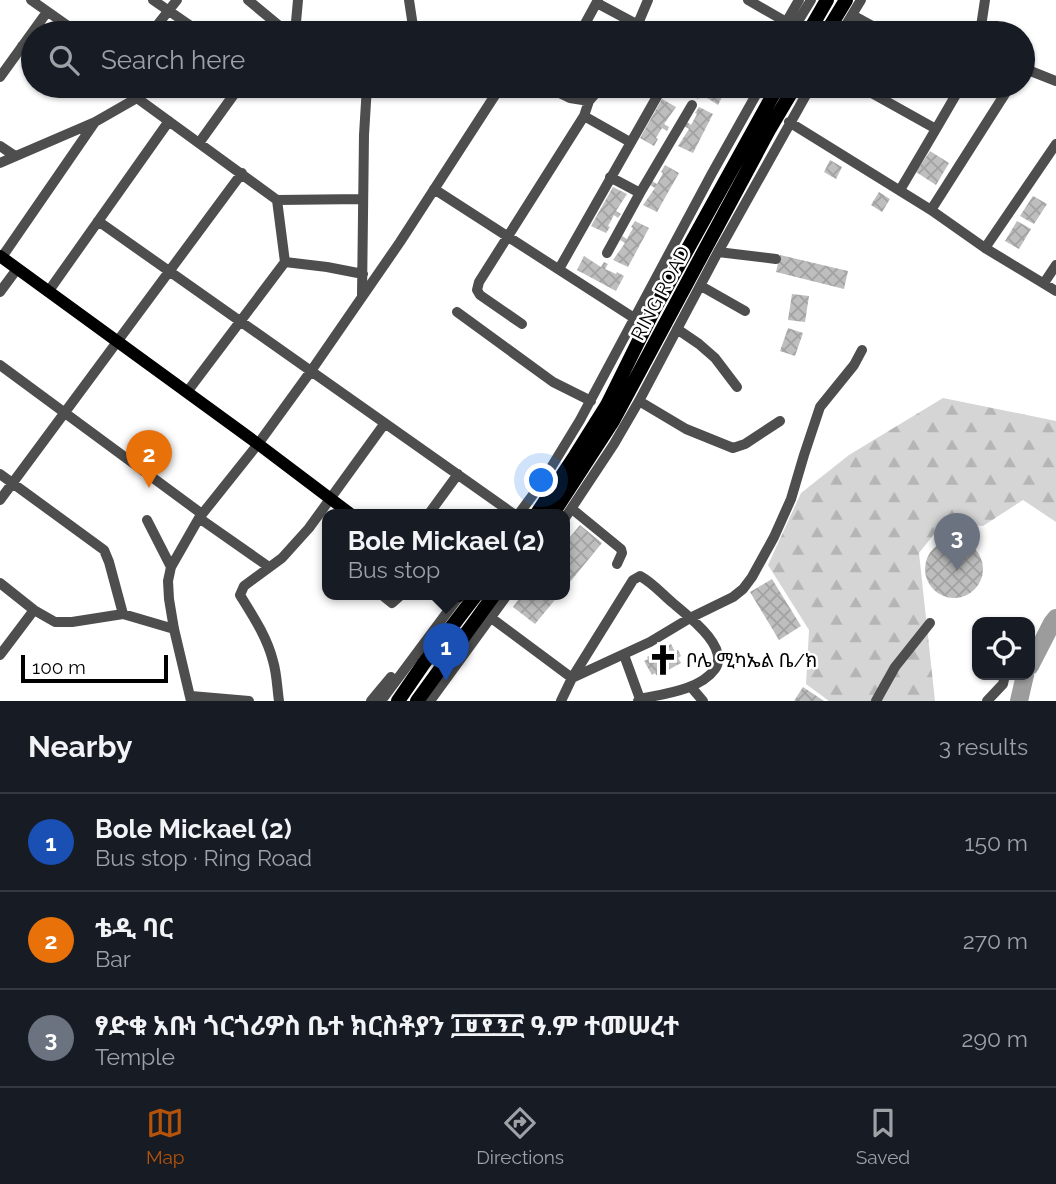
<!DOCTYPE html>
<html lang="en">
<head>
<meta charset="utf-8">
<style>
	body { margin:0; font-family:Raleway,"Noto Sans Ethiopic",sans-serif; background:#242831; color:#f1f3f6 }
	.controls { position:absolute; right:21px; bottom:21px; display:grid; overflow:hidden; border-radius:14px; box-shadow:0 2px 5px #0004 }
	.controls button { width:63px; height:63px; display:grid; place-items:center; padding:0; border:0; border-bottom:2px solid #363941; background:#171b24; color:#f1f3f6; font:35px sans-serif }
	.scale { position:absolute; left:21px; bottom:18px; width:147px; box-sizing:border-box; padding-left:7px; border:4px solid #000; border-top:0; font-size:19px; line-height:24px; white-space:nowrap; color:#000; -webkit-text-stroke:5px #fff; paint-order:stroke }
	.you { position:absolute; left:542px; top:481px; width:24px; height:24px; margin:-18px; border:5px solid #fff; border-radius:50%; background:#1a73e8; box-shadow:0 0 0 10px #1a73e833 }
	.badge { display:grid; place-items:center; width:46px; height:46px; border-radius:50%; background:#b45309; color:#fff; font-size:23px; font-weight:700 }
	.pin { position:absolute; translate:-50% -58px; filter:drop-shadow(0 2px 4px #0008) }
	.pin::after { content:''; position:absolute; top:37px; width:24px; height:21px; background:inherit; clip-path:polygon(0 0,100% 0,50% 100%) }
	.popup { position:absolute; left:322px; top:509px; width:248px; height:91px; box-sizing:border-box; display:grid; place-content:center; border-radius:14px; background:#171b24; filter:drop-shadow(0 2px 5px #0005); font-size:23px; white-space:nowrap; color:#9ea1a6 }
	.popup b { font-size:26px; color:#f1f3f6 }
	.popup::after { content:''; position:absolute; left:50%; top:100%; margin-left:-14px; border:14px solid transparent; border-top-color:#171b24 }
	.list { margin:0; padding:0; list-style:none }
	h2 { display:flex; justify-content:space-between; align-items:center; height:91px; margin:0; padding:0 28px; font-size:30px }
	h2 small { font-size:23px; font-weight:400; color:#9ea1a6 }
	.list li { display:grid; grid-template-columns:46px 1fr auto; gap:21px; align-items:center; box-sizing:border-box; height:98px; padding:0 28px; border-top:2px solid #363941 }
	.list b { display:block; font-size:26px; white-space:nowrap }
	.list p { margin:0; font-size:23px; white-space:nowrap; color:#9ea1a6 }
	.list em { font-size:23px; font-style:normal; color:#9ea1a6 }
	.icon { flex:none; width:38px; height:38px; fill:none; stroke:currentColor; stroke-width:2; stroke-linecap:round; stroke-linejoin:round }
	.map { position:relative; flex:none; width:1056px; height:701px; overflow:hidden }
	.search { position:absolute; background:#171b24; box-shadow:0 2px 5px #0004; left:21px; right:21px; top:21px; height:77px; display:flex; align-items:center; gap:18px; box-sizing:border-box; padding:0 24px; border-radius:38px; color:#9ea1a6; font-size:26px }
	.sheet { height:385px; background:#171b24 }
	nav { display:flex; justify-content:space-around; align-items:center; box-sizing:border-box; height:98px; border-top:2px solid #363941; background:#171b24; font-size:19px; color:#9ea1a6 }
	nav a { display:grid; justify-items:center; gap:4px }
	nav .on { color:#b45309 }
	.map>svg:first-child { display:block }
	.forest { fill:url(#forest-firs) }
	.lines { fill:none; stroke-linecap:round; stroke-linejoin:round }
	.river { stroke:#9c9c9c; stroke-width:18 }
	.building { fill:url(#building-cross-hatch) }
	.minor { stroke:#4e4e4e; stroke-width:10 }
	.major { stroke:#000; stroke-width:12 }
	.highway { stroke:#000; stroke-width:14 }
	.labels { text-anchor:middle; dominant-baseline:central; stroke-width:5; stroke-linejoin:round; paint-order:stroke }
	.street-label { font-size:19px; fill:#000; stroke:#fff }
	.poi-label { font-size:19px; fill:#000; stroke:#fff; text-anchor:start }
</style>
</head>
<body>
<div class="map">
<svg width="1056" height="701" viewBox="0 0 1056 701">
	<defs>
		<pattern id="forest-firs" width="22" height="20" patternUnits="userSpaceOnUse" patternTransform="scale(1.75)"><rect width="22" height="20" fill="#d5d5d5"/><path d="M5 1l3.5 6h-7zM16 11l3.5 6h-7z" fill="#b5b5b5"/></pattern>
		<pattern id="building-cross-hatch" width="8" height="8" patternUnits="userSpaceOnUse" patternTransform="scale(1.75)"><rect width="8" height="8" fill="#bebebe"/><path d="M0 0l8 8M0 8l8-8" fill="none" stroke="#a2a2a2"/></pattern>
	</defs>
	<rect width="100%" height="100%" fill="#fff"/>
	<path class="forest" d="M943 398 1056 421V522L1023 500 983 526 943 523 919 553 935 701H829L806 684 809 630 768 565 801 493 849 455Z"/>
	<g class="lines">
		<path class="river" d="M1030 666 1052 623 1056 618
			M1019 701 1025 675"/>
	</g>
	<path class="building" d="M684 86H715L725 91 718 105 701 94 698 99 694 97 697 92Z
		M662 99 676 107 664 124 669 127 667 131 662 128 656 138 658 139 654 146 640 138Z
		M699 107 713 114 693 153 678 146 689 129 684 126 687 122 691 125 697 114 695 113Z
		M930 151 949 163 936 185 916 172Z
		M830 160 842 167 836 179 824 172Z
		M665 165 679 173 657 212 643 205 655 188 650 185 652 181 657 184 663 173 661 172Z
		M613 187 627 194 616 211 621 214 618 218 614 215 608 226 610 227 606 233 591 226Z
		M879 192 890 199 882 212 871 205Z
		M1033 196 1047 204 1034 224 1020 216Z
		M635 221 649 228 628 267 613 260 625 243 620 240 622 236 627 239 633 228 631 227Z
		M1017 221 1031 229 1019 249 1005 241Z
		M780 255 848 271 844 289 776 272Z
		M584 256 601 267 604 262 608 264 605 269 616 274 617 272 624 276 616 291 577 270Z
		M792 294 809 296 805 322 788 320Z
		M788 328 803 333 795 356 780 351Z
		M580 525 602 543 565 588V543Z
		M925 569a29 29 0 1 1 58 0a29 29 0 1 1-58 0Z
		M772 579 801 626 779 640 750 592Z
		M522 595H559L535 624 513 607Z
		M671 644 675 652 678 650 681 656 678 658 681 663 657 676 655 673 652 675 644 661 648 659 647 657Z
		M803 687 824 701H794Z"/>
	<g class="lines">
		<path class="minor" d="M31 0 78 33
			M153 0 201 33
			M248 0 288 33
			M409 0 414 33
			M748 0 795 27
			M597 3 653 33
			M852 15 885 33
			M151 33 177 0
			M295 33 298 0
			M580 33 598 0
			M634 33 648 0
			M780 33 799 0
			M791 33 811 0
			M841 33 861 0
			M980 33 985 0
			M22 46 33 54
			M1023 68 1056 81
			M0 77 47 12
			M127 86 137 98 277 200 363 199
			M545 86 570 98 589 101 602 86
			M740 86 756 95
			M859 86 936 129 961 86
			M584 116 630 142
			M789 122 931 210 985 248 1056 291
			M199 143 240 86
			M0 146 15 156
			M0 163 95 122 137 98
			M610 177 640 193
			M434 189 634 318
			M900 190 936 129
			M931 210 1010 86
			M98 221 515 515
			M985 248 1056 144
			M718 252 776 259
			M607 253 640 193 692 105
			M2 257 95 122
			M285 262 327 267 363 274
			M559 269 663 86
			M1044 283 1056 265
			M701 286 745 311
			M0 292 17 269
			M48 292 169 121
			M362 295 364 135 367 86
			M457 312 553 382 591 401
			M522 324 480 295 477 290 479 282 584 116 589 101
			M677 329 699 344 715 358 737 387
			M0 365 202 514
			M187 392 285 262 277 200
			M639 401 686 429 733 448 745 444 780 421
			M0 474 104 550 109 562 123 614
			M0 500 242 173
			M572 509 621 549 622 553 617 564
			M428 515 458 474
			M518 515 541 484 580 420 711 175 761 86
			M199 518 269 567
			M565 518 614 444 639 401 718 252 811 86
			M147 520 171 567
			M0 583 34 610 55 622H72L123 614 174 629
			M382 595 392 603 401 595
			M490 617 572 678
			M0 655 34 610
			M624 655 640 699 638 701
			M572 678 650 642 690 618 733 597 743 589 752 577 774 537 791 499 804 455 820 407 854 365 862 350
			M691 687 703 701
			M191 696 249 701
			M191 701 174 629 169 599 168 581 171 567 199 518 258 444 311 371 400 242 501 86
			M279 701C277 688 277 674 273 661 267 637 253 616 240 595L244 586 282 558 309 528 385 423
			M371 701 391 677
			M381 701 460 595
			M430 701 507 595
			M561 701 572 678 633 580 640 576C653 583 663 595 674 604 688 616 730 647 715 669 700 690 663 694 640 699
			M876 701 895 667 930 623
			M987 701 1003 684 1005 675"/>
		<path class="major" d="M0 256 258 444 352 515
			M458 595 459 596"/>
		<path class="highway" d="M808 33 827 0
			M826 33 846 0
			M536 515 575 456 607 405 655 308 778 86
			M552 515 613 421 769 130 795 86
			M398 701 424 663 476 595
			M417 701 494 595"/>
	</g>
	<defs>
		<symbol id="church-bare" viewBox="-9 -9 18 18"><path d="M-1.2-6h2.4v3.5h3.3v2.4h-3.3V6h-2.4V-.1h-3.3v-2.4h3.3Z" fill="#000" stroke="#fff" stroke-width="2.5" paint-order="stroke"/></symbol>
	</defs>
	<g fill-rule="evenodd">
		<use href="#church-bare" x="641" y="638" width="44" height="44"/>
	</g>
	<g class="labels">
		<g class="street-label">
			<text transform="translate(660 293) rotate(-62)">RING ROAD</text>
		</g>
		<g class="poi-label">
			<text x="686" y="660">ቦሌ ሚካኤል ቤ/ክ</text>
		</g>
	</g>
</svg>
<div class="controls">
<button><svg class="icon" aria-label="locate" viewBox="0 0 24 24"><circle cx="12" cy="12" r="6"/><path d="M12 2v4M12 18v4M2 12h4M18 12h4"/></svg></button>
</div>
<div class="scale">100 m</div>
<div class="you"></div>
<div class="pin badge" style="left:446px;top:681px;background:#1a4fb4">1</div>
<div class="popup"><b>Bole Mickael (2)</b>Bus stop</div>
<div class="pin badge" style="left:149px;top:488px;background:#e8710a">2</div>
<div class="pin badge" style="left:957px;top:571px;background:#6b7280">3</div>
<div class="search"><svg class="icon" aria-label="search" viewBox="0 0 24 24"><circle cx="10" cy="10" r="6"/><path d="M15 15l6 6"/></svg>Search here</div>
</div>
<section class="sheet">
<h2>Nearby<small>3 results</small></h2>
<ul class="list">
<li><span class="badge" style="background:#1a4fb4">1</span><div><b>Bole Mickael (2)</b><p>Bus stop · Ring Road</p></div><em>150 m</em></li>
<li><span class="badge" style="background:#e8710a">2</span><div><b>ቴዲ ባር</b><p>Bar</p></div><em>270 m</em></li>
<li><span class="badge" style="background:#6b7280">3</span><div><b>ፃድቁ አቡነ ጎርጎሪዎስ ቤተ ክርስቶያን ፲፱፻፺፫ ዓ.ም ተመሠረተ</b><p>Temple</p></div><em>290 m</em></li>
</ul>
</section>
<nav>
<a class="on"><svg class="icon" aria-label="map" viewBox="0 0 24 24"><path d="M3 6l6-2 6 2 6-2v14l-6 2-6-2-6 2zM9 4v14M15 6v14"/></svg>Map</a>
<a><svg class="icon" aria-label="directions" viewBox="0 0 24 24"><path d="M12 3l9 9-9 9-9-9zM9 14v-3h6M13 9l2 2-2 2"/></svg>Directions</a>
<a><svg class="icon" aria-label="saved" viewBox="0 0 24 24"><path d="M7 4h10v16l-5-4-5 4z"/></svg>Saved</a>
</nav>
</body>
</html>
